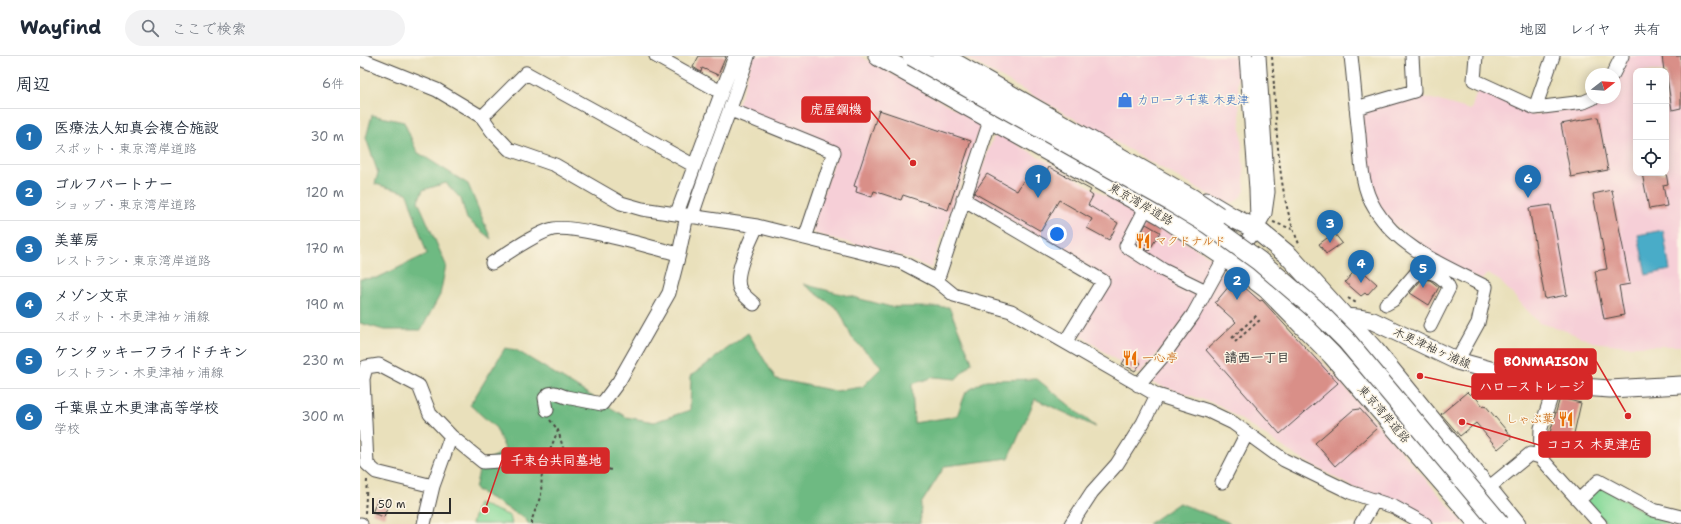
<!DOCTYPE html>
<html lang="ja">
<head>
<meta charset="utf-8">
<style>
	body { margin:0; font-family:"Shantell Sans","Klee One",sans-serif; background:#f2f2f3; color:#1f2937 }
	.controls { position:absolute; right:12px; top:12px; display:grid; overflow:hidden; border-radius:8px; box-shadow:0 2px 10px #0003 }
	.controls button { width:36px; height:36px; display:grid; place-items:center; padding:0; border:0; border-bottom:1px solid #e0e1e3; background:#fff; color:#1f2937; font:20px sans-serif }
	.compass { position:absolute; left:1225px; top:12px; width:36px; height:36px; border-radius:50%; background:#fff; box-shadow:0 2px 10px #0003; rotate:73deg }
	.scale { position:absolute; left:12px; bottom:10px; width:79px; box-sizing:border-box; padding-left:4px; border:2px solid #2b2b2b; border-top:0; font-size:11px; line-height:14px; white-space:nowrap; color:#2b2b2b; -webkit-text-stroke:3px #fcf5e5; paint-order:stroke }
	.you { position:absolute; left:697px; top:178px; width:14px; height:14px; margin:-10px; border:3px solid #fff; border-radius:50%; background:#1a73e8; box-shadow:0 0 0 6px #1a73e833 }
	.badge { display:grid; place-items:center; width:26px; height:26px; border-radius:50%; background:#1f6fb2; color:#fff; font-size:13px; font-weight:700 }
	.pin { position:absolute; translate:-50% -33px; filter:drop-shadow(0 1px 2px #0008) }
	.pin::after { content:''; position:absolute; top:21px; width:14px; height:12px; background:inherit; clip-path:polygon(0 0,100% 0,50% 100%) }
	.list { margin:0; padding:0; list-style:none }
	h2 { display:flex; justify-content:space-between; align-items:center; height:52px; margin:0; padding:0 16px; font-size:17px }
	h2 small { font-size:13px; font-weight:400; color:#747a83 }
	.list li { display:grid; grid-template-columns:26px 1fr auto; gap:12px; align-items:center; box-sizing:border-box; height:56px; padding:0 16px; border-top:1px solid #e0e1e3 }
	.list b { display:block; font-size:15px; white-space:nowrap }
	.list p { margin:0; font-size:13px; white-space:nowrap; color:#747a83 }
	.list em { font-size:13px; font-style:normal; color:#747a83 }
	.icon { flex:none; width:22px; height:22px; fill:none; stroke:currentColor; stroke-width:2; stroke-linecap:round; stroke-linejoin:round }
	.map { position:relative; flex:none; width:1321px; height:468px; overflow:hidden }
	header { display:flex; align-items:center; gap:24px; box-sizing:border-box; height:56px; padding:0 20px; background:#fff; border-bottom:1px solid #e0e1e3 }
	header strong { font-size:19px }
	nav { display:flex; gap:22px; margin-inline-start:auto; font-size:14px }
	.search { width:280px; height:36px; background:#f2f2f3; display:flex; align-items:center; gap:10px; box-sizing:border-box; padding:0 14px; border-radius:22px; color:#747a83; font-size:15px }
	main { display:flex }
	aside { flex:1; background:#fff }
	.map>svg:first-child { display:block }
	.built { fill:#f6cfd7; fill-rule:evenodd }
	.green { fill:#89da9a; stroke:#5a8262 }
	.forest { fill:#6eba82; stroke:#4c7256 }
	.water { fill:#49acc8; stroke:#3a6c7a }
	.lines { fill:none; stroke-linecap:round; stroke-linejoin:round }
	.stream { stroke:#49acc8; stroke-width:3 }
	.building { fill:#d98f88 }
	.minor-casing { stroke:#484641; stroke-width:15 }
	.major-casing { stroke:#484641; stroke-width:19 }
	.highway-casing { stroke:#484641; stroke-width:21 }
	.path { stroke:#484641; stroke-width:2; stroke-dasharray:3 3; stroke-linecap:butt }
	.minor { stroke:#fff; stroke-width:13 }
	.major { stroke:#fff; stroke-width:17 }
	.highway { stroke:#fff; stroke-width:19 }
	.highway-bridge-casing { stroke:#484641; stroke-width:21; stroke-linecap:butt }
	.highway-bridge { stroke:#fff; stroke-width:19 }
	.labels { text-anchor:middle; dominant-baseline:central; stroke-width:3; stroke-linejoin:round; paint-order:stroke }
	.shop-label { font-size:12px; fill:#366cbe; stroke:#fcf5e5; text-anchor:start }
	.street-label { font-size:12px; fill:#2b2b2b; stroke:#fcf5e5 }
	.food-label { font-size:12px; fill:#c56008; stroke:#fcf5e5; text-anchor:start }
	.neighbourhood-label { font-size:13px; font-weight:bold; fill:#2b2b2b; stroke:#fcf5e5 }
	.leader { fill:none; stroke:#d62828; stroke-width:1.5 }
	.callout-dot { fill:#d62828; stroke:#fcf5e5; stroke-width:1.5 }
	.callout { fill:#d62828; stroke:#d62828; stroke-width:1.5 }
	.callout-label { font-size:13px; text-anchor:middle; font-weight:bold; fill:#fff }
</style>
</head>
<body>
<header>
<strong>Wayfind</strong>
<div class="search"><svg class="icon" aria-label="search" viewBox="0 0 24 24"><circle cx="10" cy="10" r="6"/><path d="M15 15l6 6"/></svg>ここで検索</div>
<nav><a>地図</a><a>レイヤ</a><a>共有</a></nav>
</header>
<main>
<aside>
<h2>周辺<small>6件</small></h2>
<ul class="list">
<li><span class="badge">1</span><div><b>医療法人知真会複合施設</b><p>スポット · 東京湾岸道路</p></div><em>30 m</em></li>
<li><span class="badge">2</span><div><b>ゴルフパートナー</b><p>ショップ · 東京湾岸道路</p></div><em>120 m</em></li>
<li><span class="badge">3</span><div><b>美華房</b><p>レストラン · 東京湾岸道路</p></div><em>170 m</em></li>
<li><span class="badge">4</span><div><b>メゾン文京</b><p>スポット · 木更津袖ヶ浦線</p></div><em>190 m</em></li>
<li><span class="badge">5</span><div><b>ケンタッキーフライドチキン</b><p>レストラン · 木更津袖ヶ浦線</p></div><em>230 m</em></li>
<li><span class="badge">6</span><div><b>千葉県立木更津高等学校</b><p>学校</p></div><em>300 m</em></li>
</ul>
</aside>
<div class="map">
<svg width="1321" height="468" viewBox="0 0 1321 468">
	<rect width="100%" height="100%" fill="#fcf5e5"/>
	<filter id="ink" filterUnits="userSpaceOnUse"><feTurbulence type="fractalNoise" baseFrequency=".025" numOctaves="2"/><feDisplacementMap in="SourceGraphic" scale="8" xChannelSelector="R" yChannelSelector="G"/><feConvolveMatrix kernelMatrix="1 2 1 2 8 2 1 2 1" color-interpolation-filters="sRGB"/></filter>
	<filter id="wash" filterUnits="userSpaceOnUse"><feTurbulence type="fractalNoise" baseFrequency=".012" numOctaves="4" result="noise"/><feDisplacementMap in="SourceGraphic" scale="16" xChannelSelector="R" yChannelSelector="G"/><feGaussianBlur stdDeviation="0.9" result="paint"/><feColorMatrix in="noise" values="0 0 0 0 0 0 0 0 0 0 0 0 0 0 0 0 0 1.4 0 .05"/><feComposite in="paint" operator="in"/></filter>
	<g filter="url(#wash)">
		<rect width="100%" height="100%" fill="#e9e0bb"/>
		<path class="built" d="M393 0H500L617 65 620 73 571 212 541 200 455 178 451 172 478 94 377 52Z
			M603 0H876L885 135 877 145 870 147 860 145Z
			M1264 0H1321V290H1266L1233 286 1201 273 1179 267 1140 225 1128 218 1121 224 1082 207 1028 164 1010 132 1001 58 1009 50 1056 40 1065 41 1111 54 1118 32 1173 59 1237 47 1240 42H1255V18ZM1276 15H1306V117H1276Z
			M640 78 852 202 854 209 834 249 809 284 781 317 776 318 719 278 718 272 752 225 614 143 613 137 633 82Z
			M861 215H868L910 252 976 321 1105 468H1074L1037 448 994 432 938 401 859 349 792 327V321Z"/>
		<path class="green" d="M1240 430 1291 460 1321 468H1248L1224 446Z
			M118 447 150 460 152 468H112Z"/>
		<path class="forest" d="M12 59 44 66 57 96 108 128 131 183 107 163 101 143 86 127 63 134 58 145 86 209 80 239 61 274H24L0 267V223L17 222 67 198 47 137 15 128 18 117 6 82Z
			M443 228 531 251H589L612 306 596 323 574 321 552 328 554 367 597 360 606 336 626 324 677 323 736 371 675 343 649 402 585 410 561 448 560 468H169L164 462 115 433 120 410 145 393 136 372 110 349 145 292 156 294 266 361 294 366 330 354 331 320 388 277 416 323 476 335 502 331 522 311 492 282 479 254Z
			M819 447 868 466 870 468H788Z"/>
		<path class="water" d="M1303 174 1310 214 1286 219 1278 179Z"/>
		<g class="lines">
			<path class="stream" d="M325 155 371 31"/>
		</g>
		<g id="blocks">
			<path class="building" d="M339 0H366L358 19 342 12 341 16 333 11Z
				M1302 0H1321V52L1312 54 1306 15H1304Z
				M519 54 611 85 588 154 543 139 541 144 514 135 512 141 496 136 497 131 494 130Z
				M1238 61 1248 114 1211 121 1201 68Z
				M689 111 731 134 729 137 733 140 728 149 758 167 749 184 727 172 732 163 699 144 681 175 614 137 627 118 657 135 665 122 677 128 685 114 687 115Z
				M1282 117H1306L1308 128 1303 129 1307 150 1289 153Z
				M1252 134 1270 228 1259 230 1264 259 1244 263 1235 215 1247 213 1233 138Z
				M1191 149 1207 239 1185 243 1169 152Z
				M786 168 800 176 789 195 776 187Z
				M974 177 982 187 966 198 959 188Z
				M998 211 1017 228 1007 239 1005 237 1001 240 985 226Z
				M875 223 900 245 902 244 978 327 920 378 846 294 876 266 855 247Z
				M1062 223 1070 224 1079 231 1069 249 1050 237Z
				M768 298 781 307 775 315 762 308Z
				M1107 336 1110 339 1112 337 1123 350 1125 349 1151 380V382L1138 393 1116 367 1100 380 1081 358Z
				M1200 342 1221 347 1212 386 1189 380Z
				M1000 353 1017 372 975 410 955 387 993 354Z
				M18 442 29 446 24 461 12 457Z"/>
		</g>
	</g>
	<g filter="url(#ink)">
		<use href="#blocks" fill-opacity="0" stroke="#484641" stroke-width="1"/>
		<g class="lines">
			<defs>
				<path id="minor" d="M296 0 361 36
					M886 0 896 133 897 163
					M991 0C994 26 996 53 999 79 1001 104 1001 131 1015 153 1039 193 1087 211 1126 231L1118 267 1097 305
					M1116 0 1114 24 1175 52 1224 46 1233 42
					M0 3 77 34 122 61 132 75 149 93 195 109 261 147 282 153 397 170 541 206 577 225 594 239 651 255 797 339 848 355 873 367 924 404 990 436 1034 451 1065 468
					M1253 18 1262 0
					M996 52 1054 35 1052 0
					M1175 52 1193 0
					M371 54 474 96 445 182
					M122 61 166 17 333 109
					M603 143 743 225 706 285
					M787 150 766 190 803 214 846 235
					M317 157 375 0
					M332 160C349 106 371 54 388 0
					M132 207C148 197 176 177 193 173 216 168 292 192 319 198L327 159
					M577 225 631 62
					M394 248C390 244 384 240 381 235 371 221 391 184 397 170
					M1026 248 1033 244 1058 215C1070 213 1085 221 1089 232L1070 270
					M778 329 803 300 833 259 865 201 883 189 896 173 905 157 908 136 899 0
					M187 354 185 342 189 338 195 337 206 341 242 348 259 325 309 237 319 198
					M91 380 123 406 140 405
					M1180 401 1181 372 1195 329
					M862 426 887 377
					M1127 433 1170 398 1180 401 1240 468
					M1219 444 1239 425 1293 454 1321 461
					M0 468H1
					M64 468 73 430 91 380 70 358 59 330 19 309 6 311 3 323 7 408 16 416 73 430
					M711 468 732 436 757 408 783 367 797 339
					M1001 468 1015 444"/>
				<path id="major" d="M945 270C971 264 986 257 1013 265L1097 305 1167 324 1195 329 1250 333 1321 329"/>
				<path id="highway" d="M518 0 802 159 865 201 907 233 972 299 1119 468
					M846 146 871 161 896 173 929 200 1015 295 1156 468"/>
			</defs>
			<use href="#minor" class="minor-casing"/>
			<use href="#major" class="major-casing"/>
			<use href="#highway" class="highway-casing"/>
			<path class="path" d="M912 1C917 60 915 136 940 190
				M913 166 932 173
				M786 189 790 181
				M988 242 998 248
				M872 282 897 259
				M875 286 901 263
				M190 364 198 374 205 399 251 414
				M5 457 7 424
				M172 468V463L181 439 182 414 198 374"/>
			<use href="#minor" class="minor"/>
			<use href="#major" class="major"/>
			<use href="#highway" class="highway"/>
			<defs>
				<path id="highway-bridge" d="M552 0 810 145 848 168 899 205 955 253 986 284 1140 468
					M582 0 831 142 858 160"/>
			</defs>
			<use href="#highway-bridge" class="highway-bridge-casing"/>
			<use href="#highway-bridge" class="highway-bridge"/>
		</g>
	</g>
	<defs>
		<symbol id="shop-bare" viewBox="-9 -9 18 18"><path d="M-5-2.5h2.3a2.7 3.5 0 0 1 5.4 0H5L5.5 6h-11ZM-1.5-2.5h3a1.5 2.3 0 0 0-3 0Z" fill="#3f7fe0" stroke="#fcf5e5" stroke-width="2.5" paint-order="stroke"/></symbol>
		<symbol id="restaurant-bare" viewBox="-9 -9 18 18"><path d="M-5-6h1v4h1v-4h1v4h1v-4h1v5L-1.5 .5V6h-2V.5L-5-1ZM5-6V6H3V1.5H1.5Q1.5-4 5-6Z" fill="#e8710a" stroke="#fcf5e5" stroke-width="2.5" paint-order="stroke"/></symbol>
	</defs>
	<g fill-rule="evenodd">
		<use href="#shop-bare" x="754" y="33" width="22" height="22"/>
		<use href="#restaurant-bare" x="772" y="174" width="22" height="22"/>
		<use href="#restaurant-bare" x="759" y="291" width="22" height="22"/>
		<use href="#restaurant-bare" x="1195" y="352" width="22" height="22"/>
	</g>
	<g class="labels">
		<g class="shop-label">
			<text x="777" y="44">カローラ千葉 木更津</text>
		</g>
		<g class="street-label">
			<text transform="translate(781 148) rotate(30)">東京湾岸道路</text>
			<text transform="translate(1072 292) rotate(24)">木更津袖ヶ浦線</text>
			<text transform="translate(1024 358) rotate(49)">東京湾岸道路</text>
		</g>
		<g class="food-label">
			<text x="795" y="185">マクドナルド</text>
			<text x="782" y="302">一心亭</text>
			<text x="1194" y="363" text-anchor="end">しゃぶ葉</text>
		</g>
		<g class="neighbourhood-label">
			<text x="897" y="301">請西一丁目</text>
		</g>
	</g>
	<path class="leader" d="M553 107L510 54M1268 360L1236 305M1060 320L1112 331M1102 366L1179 389M125 454L142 404"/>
	<g class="callout-dot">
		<circle cx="553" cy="107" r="4"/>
		<circle cx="1268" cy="360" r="4"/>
		<circle cx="1060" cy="320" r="4"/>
		<circle cx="1102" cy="366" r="4"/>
		<circle cx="125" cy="454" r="4"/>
	</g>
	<g class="callout">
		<rect x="442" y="41" width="68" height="25" rx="4"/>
		<rect x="1135" y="293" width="101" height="25" rx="4"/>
		<rect x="1112" y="318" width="120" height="25" rx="4"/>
		<rect x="1179" y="376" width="111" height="25" rx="4"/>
		<rect x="142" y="392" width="107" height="25" rx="4"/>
	</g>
	<g class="callout-label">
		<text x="476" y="58">虎屋鋼機</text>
		<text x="1186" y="310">BONMAISON</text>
		<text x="1172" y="335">ハローストレージ</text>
		<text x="1234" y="393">ココス 木更津店</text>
		<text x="196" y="409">千束台共同墓地</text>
	</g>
</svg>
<div class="controls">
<button>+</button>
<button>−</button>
<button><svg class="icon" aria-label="locate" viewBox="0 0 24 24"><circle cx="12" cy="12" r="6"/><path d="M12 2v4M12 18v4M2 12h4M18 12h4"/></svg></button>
</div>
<svg class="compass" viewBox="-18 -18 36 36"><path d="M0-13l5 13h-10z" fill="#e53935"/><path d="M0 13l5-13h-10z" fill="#747a83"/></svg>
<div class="scale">50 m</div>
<div class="you"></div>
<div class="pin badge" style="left:678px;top:142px">1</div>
<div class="pin badge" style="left:877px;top:244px">2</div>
<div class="pin badge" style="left:970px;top:187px">3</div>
<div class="pin badge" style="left:1001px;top:227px">4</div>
<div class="pin badge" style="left:1063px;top:232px">5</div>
<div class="pin badge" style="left:1168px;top:142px">6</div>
</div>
</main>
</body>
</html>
